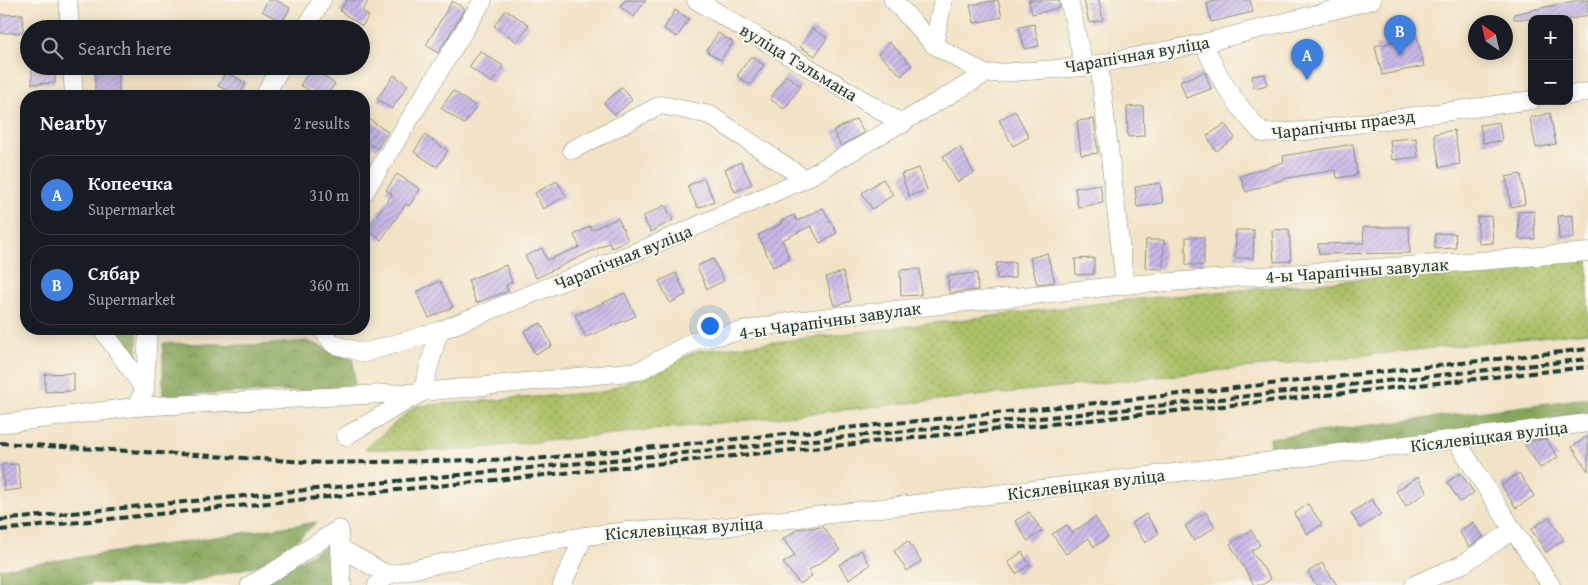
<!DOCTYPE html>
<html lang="en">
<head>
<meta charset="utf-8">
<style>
	body { margin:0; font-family:"Gentium Book Plus",serif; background:#242831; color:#f1f3f6 }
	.controls { position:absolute; right:15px; top:15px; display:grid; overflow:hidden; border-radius:10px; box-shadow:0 2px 12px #0003 }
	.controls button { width:45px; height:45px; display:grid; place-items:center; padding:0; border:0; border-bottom:1px solid #363941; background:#171b24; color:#f1f3f6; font:25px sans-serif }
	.compass { position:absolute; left:1468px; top:15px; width:45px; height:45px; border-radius:50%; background:#171b24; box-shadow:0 2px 12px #0003; rotate:326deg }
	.you { position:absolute; left:709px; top:325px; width:18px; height:18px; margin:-12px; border:4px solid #fff; border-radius:50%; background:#1a73e8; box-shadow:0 0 0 8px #1a73e833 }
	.badge { display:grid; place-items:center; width:32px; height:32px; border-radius:50%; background:#1a73e8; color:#fff; font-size:16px; font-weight:700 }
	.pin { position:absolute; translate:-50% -41px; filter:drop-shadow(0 1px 2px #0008) }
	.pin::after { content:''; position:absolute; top:26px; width:18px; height:15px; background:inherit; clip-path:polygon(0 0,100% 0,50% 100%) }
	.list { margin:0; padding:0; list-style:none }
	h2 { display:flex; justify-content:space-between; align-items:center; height:65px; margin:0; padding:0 20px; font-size:21px }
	h2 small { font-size:16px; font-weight:400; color:#9ea1a6 }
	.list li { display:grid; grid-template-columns:32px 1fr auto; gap:15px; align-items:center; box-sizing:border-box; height:80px; margin:0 10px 10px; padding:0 10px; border:1px solid #363941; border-radius:20px }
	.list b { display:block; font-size:19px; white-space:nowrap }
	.list p { margin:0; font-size:16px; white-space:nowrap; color:#9ea1a6 }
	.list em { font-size:16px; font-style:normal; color:#9ea1a6 }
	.icon { flex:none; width:28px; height:28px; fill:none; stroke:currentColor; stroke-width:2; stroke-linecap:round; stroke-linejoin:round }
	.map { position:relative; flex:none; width:1588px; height:585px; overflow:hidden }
	.search { position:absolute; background:#171b24; box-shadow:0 2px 12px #0003; left:20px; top:20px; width:350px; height:55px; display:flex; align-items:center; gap:12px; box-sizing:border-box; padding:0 18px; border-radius:28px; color:#9ea1a6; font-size:19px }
	.panel { position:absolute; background:#171b24; box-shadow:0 2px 12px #0003; left:20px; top:90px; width:350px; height:245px; border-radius:20px }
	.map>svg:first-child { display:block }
	.grass { fill:url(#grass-dots); stroke:#647e4c }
	.forest { fill:url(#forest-crowns); stroke:#527247 }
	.building { fill:url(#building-hatch) }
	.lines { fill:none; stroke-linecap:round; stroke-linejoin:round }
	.minor-casing { stroke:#88907d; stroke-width:19 }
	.minor { stroke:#fff; stroke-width:18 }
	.rail { stroke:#1f3d34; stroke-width:4; stroke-dasharray:8 4; stroke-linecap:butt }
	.labels { text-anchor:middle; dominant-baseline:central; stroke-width:4; stroke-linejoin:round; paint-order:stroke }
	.street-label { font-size:18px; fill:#1f3d34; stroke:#fbf7ec }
</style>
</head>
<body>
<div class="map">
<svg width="1588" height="585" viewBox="0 0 1588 585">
	<defs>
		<pattern id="grass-dots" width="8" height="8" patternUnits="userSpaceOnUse" patternTransform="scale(1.25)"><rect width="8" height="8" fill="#a9c065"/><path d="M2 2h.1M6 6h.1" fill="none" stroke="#899d54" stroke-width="1.8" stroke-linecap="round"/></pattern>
		<pattern id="forest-crowns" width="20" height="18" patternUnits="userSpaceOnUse" patternTransform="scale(1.25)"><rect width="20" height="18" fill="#86a65a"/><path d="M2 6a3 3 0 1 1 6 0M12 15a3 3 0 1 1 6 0" fill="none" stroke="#6d884b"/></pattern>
		<pattern id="building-hatch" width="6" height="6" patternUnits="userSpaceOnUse" patternTransform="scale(1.25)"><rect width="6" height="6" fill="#c8b7e8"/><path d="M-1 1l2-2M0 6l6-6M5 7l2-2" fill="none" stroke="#a296bd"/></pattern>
	</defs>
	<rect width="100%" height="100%" fill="#fbf7ec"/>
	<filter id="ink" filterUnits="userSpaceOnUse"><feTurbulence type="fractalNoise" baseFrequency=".02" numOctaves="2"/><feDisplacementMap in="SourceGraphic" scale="10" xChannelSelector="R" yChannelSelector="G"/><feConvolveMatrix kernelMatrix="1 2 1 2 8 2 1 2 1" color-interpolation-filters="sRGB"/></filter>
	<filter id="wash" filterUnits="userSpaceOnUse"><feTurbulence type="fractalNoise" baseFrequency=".0096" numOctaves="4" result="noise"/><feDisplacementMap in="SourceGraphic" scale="20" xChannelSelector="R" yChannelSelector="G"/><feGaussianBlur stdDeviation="1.12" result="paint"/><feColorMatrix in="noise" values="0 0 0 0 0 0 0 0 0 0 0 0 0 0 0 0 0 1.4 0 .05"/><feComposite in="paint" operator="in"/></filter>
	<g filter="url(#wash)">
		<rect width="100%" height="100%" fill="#f1e3c6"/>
		<path class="grass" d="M1588 259V332L451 451 365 449 415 406 603 392 698 351 1128 300Z"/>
		<path class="forest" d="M113 329H137L138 367Z
			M306 341 353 358 355 389 163 395V343L259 345Z
			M1588 398V414L1271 456 1269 438Z
			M317 522 273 561 181 585 91 583 90 585H0V569Z
			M336 540 335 585H259Z"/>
		<g id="blocks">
			<path class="building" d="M268 0H276L290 8 282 22 262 11Z
				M347 0H369L362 11 369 16 362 26 340 11Z
				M625 0H646L634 17 620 7Z
				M998 0 1002 17 974 23 970 5Z
				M1029 0H1059L1060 8 1032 14Z
				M1084 0H1099L1103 20 1089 23Z
				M1219 0H1250L1253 12 1211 22 1207 3Z
				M1578 0H1588V15L1572 19H1514V14Z
				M452 1 465 9 438 53 426 45Z
				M506 10 529 25 517 42 494 26Z
				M675 10 689 19 677 37 664 29Z
				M23 14V33H0V15Z
				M1034 24 1039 46 1025 49 1019 27Z
				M812 28 827 38 815 56 800 47Z
				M718 33 733 42 721 60 706 51Z
				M1417 37 1424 66 1382 75 1375 46Z
				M889 42 912 65 902 76 878 54Z
				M480 51 503 66 492 83 469 67Z
				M751 56 764 65 750 85 737 76Z
				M32 66H55V83L32 84Z
				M312 68 335 84 326 96H318L300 85Z
				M95 69H119V96H95Z
				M226 72 246 83 239 96 218 86Z
				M1205 72 1211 89 1186 98 1180 81Z
				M1265 74 1267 85 1254 88 1252 76Z
				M394 75 408 85 392 109 377 99Z
				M786 75 801 86 784 109 770 99Z
				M622 87 632 100 615 115 604 103Z
				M453 91 476 107 464 124 441 108Z
				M1143 106 1144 136 1128 137 1127 107Z
				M1015 111 1029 137 1013 146 999 120Z
				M1550 113 1556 144 1536 148 1530 118Z
				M364 116 388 132 377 149 364 140Z
				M856 119 864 133 841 146 833 131Z
				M1094 119 1098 153 1081 155 1077 121Z
				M1499 122 1502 141 1483 143 1480 125Z
				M1225 124 1235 138 1216 151 1207 136Z
				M1454 130 1460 164 1440 167 1434 134Z
				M425 135 448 151 437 167 414 152Z
				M1416 138 1418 157 1392 160 1390 140Z
				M1353 144 1357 175 1337 178 1336 170 1287 178 1246 192 1240 176 1284 162 1283 156Z
				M960 147 974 173 957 182 943 156Z
				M741 162 752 184 735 192 725 169Z
				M919 168 927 190 909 196 901 174Z
				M397 174 420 189 409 206 406 204 381 240 367 229 392 194 386 190Z
				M1521 174 1525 204 1511 207 1506 177Z
				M704 178 714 201 698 208 687 186Z
				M883 179 893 195 872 209 862 193Z
				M557 181 566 196 543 209 535 193Z
				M1160 183 1163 203 1137 207 1135 187Z
				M1100 184 1103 203 1078 207 1075 188Z
				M665 205 673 220 651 232 642 217Z
				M823 208 837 233 820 243 811 226 782 240 790 259 773 267 758 235 781 224 780 221 794 215 797 221Z
				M1534 211 1535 239H1519L1518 212Z
				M1573 215 1574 238 1559 239 1558 216Z
				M1491 216 1493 243 1479 244 1477 217Z
				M618 218 628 240 612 248 609 243 536 278 525 256 542 248 547 260 580 247 574 235 590 226 591 230Z
				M1363 227H1409L1410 253 1319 254 1318 244 1364 243Z
				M1289 229 1291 261 1274 262 1272 230Z
				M1236 230H1254L1253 258H1235Z
				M1455 233 1456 248 1435 249V234Z
				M1186 237H1204V265H1186Z
				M1146 240H1164L1163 269 1145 268Z
				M1047 253 1055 282 1037 284 1030 258Z
				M1094 258V274L1076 275 1075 259Z
				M713 259 724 281 707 289 697 266Z
				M1015 262V278L997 279 996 263Z
				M506 265 512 282 506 285 508 291 476 303 468 280Z
				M920 269 921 295 901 296 900 270Z
				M843 272 851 301 834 306 826 277Z
				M676 273 686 295 670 303 659 281Z
				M977 273 978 290 949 293 948 276Z
				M440 281 453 307 429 318 416 292Z
				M625 293 636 316 586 337 575 315Z
				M541 323 552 346 535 354 524 331Z
				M74 373V391L45 392V374Z
				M1588 436V471L1572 447Z
				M1546 439 1558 457 1540 468 1525 445 1533 440Z
				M18 464 21 489 4 491 2 465Z
				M1461 473 1474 493 1460 502 1447 482Z
				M1519 473 1534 496 1516 508 1501 485Z
				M1418 477 1427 492 1406 506 1396 491Z
				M1372 499 1381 514 1360 528 1351 513Z
				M1308 504 1322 524 1308 534 1294 514Z
				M1029 512 1042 531 1028 541 1015 521Z
				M1206 512 1215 527 1194 541 1185 526Z
				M1146 514 1159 533 1145 543 1132 523Z
				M1095 517 1108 537 1094 547 1089 538 1066 554 1052 534 1067 525 1072 533Z
				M1549 517 1564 540 1546 552 1531 529Z
				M1473 522 1483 537 1469 547 1459 531Z
				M823 527 840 550 809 570 812 576 800 584 783 563 795 556 783 539 798 529Z
				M1251 530 1260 545 1251 551 1271 579 1262 585H1254L1230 544Z
				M908 541 921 561 907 571 894 551Z
				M861 550 870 565 849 579 839 565Z
				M1022 552 1030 565 1016 574 1008 562Z
				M1322 563 1337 585H1316L1308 572Z"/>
		</g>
	</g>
	<g filter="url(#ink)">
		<use href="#blocks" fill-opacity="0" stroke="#88907d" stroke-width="1"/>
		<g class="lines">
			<defs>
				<path id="minor" d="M68 0 70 29
					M696 0 903 124
					M893 0 934 45 985 74
					M1069 0 1084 67
					M305 29 322 0
					M1204 43C1217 78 1237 106 1262 133L1305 131 1532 100
					M934 45 943 0
					M1099 64 1125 285
					M72 66 74 96
					M1569 95 1588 92
					M264 96 282 66
					M572 150 661 105 710 115 805 179
					M364 193 483 0
					M102 329 145 390 135 407
					M322 329 333 344 364 353 439 331 653 245 805 179 985 74 1084 67 1204 43 1372 0
					M145 390 148 329
					M0 424 135 407 422 392 639 371 696 340 793 321 1125 285 1480 261 1588 252
					M346 436 422 392 439 331
					M1456 440 1513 530 1551 585
					M342 549 388 575
					M250 585C281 569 309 547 339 529L342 585
					M377 585 388 575C465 558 541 540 620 532 648 528 678 530 707 529L1588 423
					M562 585 584 536
					M1414 585 1463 564 1513 530"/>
			</defs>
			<use href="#minor" class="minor-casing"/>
			<use href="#minor" class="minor"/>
			<path class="rail" d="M0 443 323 463 535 459 1107 402 1588 349
				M0 520 1110 411 1588 359
				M0 530 1110 418 1588 367"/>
		</g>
	</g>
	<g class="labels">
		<g class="street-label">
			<text transform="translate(1137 54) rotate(-10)">Чарапічная вуліца</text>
			<text transform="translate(799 62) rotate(31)">вуліца Тэльмана</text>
			<text transform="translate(1343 124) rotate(-7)">Чарапічны праезд</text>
			<text transform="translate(623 257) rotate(-22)">Чарапічная вуліца</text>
			<text transform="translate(1357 270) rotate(-4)">4-ы Чарапічны завулак</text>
			<text transform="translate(830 320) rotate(-8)">4-ы Чарапічны завулак</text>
			<text transform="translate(1489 436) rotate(-7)">Кісялевіцкая вуліца</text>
			<text transform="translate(1086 484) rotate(-7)">Кісялевіцкая вуліца</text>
			<text transform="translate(684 528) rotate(-4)">Кісялевіцкая вуліца</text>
		</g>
	</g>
</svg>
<div class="controls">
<button>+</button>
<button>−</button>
</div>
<svg class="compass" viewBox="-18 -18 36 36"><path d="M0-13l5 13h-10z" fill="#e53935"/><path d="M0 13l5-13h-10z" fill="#9ea1a6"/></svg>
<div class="you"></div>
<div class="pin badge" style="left:1307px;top:80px;background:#3f7fe0">A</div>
<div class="pin badge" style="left:1400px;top:56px;background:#3f7fe0">B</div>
<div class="search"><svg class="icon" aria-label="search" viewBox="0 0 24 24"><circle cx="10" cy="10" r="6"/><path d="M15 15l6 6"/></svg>Search here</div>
<section class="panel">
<h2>Nearby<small>2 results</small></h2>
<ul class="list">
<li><span class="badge" style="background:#3f7fe0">A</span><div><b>Копеечка</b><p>Supermarket</p></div><em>310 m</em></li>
<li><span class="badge" style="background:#3f7fe0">B</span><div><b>Сябар</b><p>Supermarket</p></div><em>360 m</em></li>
</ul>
</section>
</div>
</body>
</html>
